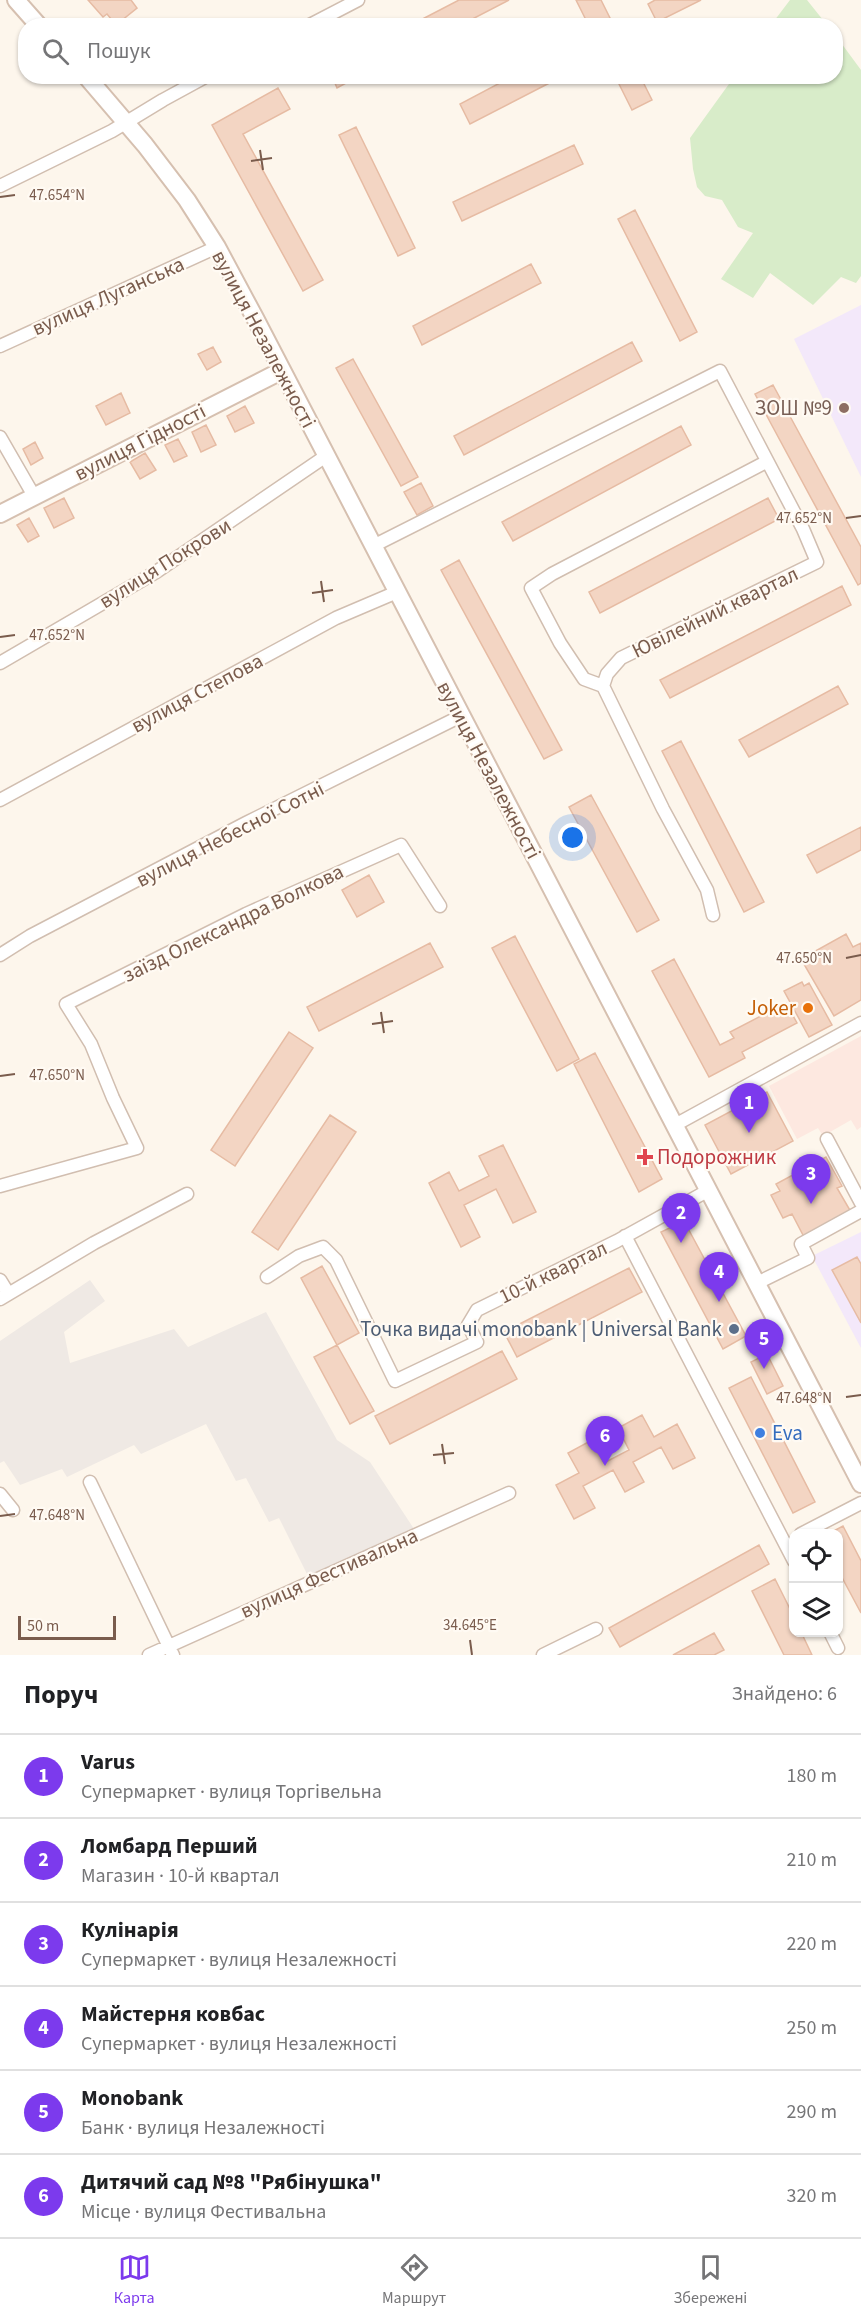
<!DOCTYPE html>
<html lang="uk">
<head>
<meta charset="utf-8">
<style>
	:root { --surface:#fff; --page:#f6f6f6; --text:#202124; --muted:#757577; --line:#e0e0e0; --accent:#7c3aed }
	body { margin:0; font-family:"Source Sans 3",sans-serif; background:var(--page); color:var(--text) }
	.controls { position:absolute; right:18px; bottom:18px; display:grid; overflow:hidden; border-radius:12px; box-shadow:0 2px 4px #0004 }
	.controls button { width:54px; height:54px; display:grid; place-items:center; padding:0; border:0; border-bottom:2px solid var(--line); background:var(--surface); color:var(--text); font:30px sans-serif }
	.scale { position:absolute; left:18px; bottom:15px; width:98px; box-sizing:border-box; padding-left:6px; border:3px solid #7a5c4d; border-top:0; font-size:16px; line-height:21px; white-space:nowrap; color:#7a5c4d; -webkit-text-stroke:4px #fffaf3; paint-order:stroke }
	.you { position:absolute; left:573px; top:838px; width:21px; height:21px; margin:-15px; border:4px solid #fff; border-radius:50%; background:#1a73e8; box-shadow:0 0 0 9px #1a73e833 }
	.badge { display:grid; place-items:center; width:39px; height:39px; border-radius:50%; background:var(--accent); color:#fff; font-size:20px; font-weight:700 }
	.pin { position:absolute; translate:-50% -50px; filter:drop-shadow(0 2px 3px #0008) }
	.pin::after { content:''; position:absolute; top:32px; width:21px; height:18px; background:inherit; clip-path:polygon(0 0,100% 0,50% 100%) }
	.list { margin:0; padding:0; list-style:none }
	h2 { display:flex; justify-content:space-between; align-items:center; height:78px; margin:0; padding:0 24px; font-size:26px }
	h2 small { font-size:20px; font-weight:400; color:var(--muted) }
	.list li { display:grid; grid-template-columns:39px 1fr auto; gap:18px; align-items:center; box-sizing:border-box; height:84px; padding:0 24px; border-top:2px solid var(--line) }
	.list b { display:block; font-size:22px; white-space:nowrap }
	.list p { margin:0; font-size:20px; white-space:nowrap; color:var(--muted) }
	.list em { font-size:20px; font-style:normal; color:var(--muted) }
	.icon { flex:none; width:33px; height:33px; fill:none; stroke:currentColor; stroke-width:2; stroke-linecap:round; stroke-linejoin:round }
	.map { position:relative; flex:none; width:861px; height:1655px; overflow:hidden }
	.search { position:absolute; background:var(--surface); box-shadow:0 2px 4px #0004; left:18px; right:18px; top:18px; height:66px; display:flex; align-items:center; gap:15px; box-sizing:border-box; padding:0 21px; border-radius:24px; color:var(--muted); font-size:22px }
	.sheet { height:582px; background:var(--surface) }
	nav { display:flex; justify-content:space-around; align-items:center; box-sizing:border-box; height:84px; border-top:2px solid var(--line); background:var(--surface); font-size:16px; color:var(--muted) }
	nav a { display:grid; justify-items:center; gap:3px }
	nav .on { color:var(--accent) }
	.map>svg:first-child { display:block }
	.commercial { fill:#fde8e0 }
	.industrial { fill:#efe9e4 }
	.education { fill:#f3e8fa }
	.green { fill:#d8ecc9 }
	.building { fill:#f3d5c3; stroke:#e6bba3; stroke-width:1.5 }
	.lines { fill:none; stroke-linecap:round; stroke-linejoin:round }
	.street-casing { stroke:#d1beb0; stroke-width:15 }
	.secondary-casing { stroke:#d6c0b0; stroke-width:20 }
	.street { stroke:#fff; stroke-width:12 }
	.secondary { stroke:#fff; stroke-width:16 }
	.ticks { fill:none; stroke:#7a5c4d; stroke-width:2 }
	.education-dot { fill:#8d6e63; stroke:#fffaf3; stroke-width:2 }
	.food-dot { fill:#e8710a; stroke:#fffaf3; stroke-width:2 }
	.health-dot { fill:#e0444e; stroke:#fffaf3; stroke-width:2 }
	.service-dot { fill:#5c6f8a; stroke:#fffaf3; stroke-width:2 }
	.shop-dot { fill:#3f7fe0; stroke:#fffaf3; stroke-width:2 }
	.labels { text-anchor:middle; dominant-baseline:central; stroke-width:4.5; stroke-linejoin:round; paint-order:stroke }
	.street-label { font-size:21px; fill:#7a5c4d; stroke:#fffaf3 }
	.education-label { font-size:21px; fill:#785e54; stroke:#fffaf3; text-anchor:end }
	.food-label { font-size:21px; fill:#c56008; stroke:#fffaf3; text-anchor:end }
	.health-label { font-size:21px; fill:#be3a42; stroke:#fffaf3; text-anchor:start }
	.service-label { font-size:21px; fill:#4e5e75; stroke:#fffaf3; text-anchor:end }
	.shop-label { font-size:21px; fill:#366cbe; stroke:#fffaf3; text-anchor:start }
	.ticks-label { font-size:15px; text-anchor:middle; fill:#7a5c4d; stroke:#fffaf3; stroke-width:4.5; stroke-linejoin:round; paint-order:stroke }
</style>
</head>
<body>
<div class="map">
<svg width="861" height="1655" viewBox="0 0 861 1655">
	<rect width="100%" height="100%" fill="#fdf6ec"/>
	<path class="commercial" d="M861,1036v91l-4,3 -6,-10 -28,16 -5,-8 -21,11 -28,-53z"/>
	<path class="industrial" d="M90,1280l15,21 -41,31 6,31 104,-34 14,18 78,-35 71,128 33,22 48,73 -105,51 -34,-68 -10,4 -23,-44 -10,3 -30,-57 -65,30 -7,-9 -67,32 -5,-8 -42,16 -16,-24 -4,2v-122z"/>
	<path class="education" d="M861,305v172l-67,-138z
		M861,1232v116l-49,-92z"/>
	<path class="green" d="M790,0h17l20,25h-56z
		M836,36l25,34v206l-5,7 -15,-6 -28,28 -43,-32 -17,25 -32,-19 32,-46 -15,-6 -16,-27 -17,-4 -8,-9 -4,-18 -3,-31 44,-61 102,-1z"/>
	<path class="building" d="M88,0h43l6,8 -21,17 -9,-11 -4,3z
		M459,0h50l-50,26h-50z
		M576,0h25l13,26h-25z
		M655,0h46l-44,22 -9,-18z
		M332,76h27l-22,12z
		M513,76h50l-93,48 -10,-20z
		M615,76h25l12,24 -20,10z
		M278,88l12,21 -47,25 80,146 -20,11 -91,-166z
		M356,127l59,121 -17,8 -59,-121z
		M574,145l9,19 -121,57 -9,-19z
		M635,210l62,122 -17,9 -62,-122z
		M531,264l10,19 -119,62 -9,-19z
		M632,342l10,19 -178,94 -10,-19z
		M213,347l8,15 -14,8 -9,-16z
		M353,359l65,118 -17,9 -65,-118z
		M773,385l88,162v36l-3,2 -103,-191z
		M121,393l9,20 -24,12 -10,-19z
		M245,406l9,17 -19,9 -8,-16z
		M206,425l10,20 -15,7 -9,-20z
		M681,426l10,19 -178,96 -11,-19z
		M178,439l9,17 -13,6 -9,-17z
		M35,442l8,16 -12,7 -8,-16z
		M145,453l11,17 -16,9 -10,-17z
		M421,483l12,23 -16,9 -13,-23z
		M64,498l10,20 -20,10 -10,-20z
		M768,498l11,21 -179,94 -11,-21z
		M29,518l10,18 -11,6 -11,-17z
		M459,560l103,190 -18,9 -103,-189z
		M842,586l9,19 -181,93 -10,-18z
		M838,686l10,18 -99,53 -10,-17z
		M681,741l83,161 -20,10 -82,-161z
		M591,795l68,125 -22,12 -68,-125z
		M861,827v23l-44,23 -10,-18z
		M369,875l15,27 -27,15 -15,-27z
		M846,934l7,13 8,-4v57l-27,16 -33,-57z
		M515,936l64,123 -22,12 -65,-123z
		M430,943l13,24 -124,64 -12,-24z
		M674,959l46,86 14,-7 -4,-6 56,-29 11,20 -55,29 3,6 -36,19 -57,-106z
		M802,982l2,4 5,-3 23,42 -23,12 -25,-46z
		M289,1032l24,16 -78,118 -24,-16z
		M595,1053l67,126 -23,13 -65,-128z
		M767,1092l26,49 -62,33 -26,-49z
		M330,1115l26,17 -78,118 -26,-18z
		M503,1145l33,67 -23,11 -17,-34 -32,16 16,32 -19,10 -32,-64 20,-11 10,19 30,-15 -10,-20z
		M826,1157l16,29 -5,2 14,24 -47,25 -12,-23 -9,4 -12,-23 9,-4 -4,-7z
		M684,1221l62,115 -23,13 -62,-117z
		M857,1257l4,7v59l-29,-53z
		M322,1266l37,67 -22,12 -36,-67z
		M629,1268l13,24 -125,65 -13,-25z
		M337,1345l37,66 -24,13 -36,-67z
		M502,1351l15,28 -127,65 -15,-28z
		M767,1354l16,32 -16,8 -16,-32z
		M751,1377l64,125 -22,11 -64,-125z
		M642,1415l12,22 23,-13 18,34 -22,11 -12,-22 -28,15 11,20 -19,10 -12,-22 -30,16 12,22 -21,11 -18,-34 23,-12 -11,-20 24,-13 12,23 25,-13 -11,-22z
		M843,1526l18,35v52l-23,-43v-36h-10z
		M759,1545l10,19 -149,83 -11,-19z
		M775,1579l19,38v15h10l-2,2 10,21h-28l-32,-64z
		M714,1633l10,17 -10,5h-41z"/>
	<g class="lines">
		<defs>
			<path id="street" d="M308,26l50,-26
				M0,186l112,-55 51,-31 44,-24
				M0,346l217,-99
				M0,437l34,59
				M373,546l347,-175 83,158 14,33 -196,96 -14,16 -4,12 60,123 44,81 6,25
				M0,663l156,-91 170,-116
				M603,686l-19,-7 -24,-36 -29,-55 21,-14 214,-112
				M0,800l336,-182 61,-26
				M0,955l30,-19 216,-113 215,-107
				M675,1125l186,-102
				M827,1139l34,64
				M0,1186l137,-38 -24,-50 -22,-54 -25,-40 180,-90 155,-69 39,61
				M625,1236l169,325
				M267,1277l32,-21 24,-9 13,13 59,121 82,-39 -9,-17 9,-15 140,-69 92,-51
				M0,1280l8,13
				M757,1283l51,-25 -7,-14 60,-33
				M0,1299l94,-56 93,-49
				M90,1482l83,173
				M0,1494l13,16
				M801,1534l60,-31
				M830,1632l8,16
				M149,1655l360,-162
				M543,1655l53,-26"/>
			<path id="secondary" d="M16,0l23,26
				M86,76l59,69 42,55 30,47 38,71 606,1166
				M0,514l281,-143"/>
		</defs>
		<use href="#street" class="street-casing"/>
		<use href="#secondary" class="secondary-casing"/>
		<use href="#street" class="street"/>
		<use href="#secondary" class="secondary"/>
	</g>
	<path class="ticks" d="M260,150l3,20M251,161l21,-3M0,197l15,-2M846,518l15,-2M321,581l3,21M312,593l21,-3M0,637l15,-2M846,958l15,-3M381,1012l3,21M372,1024l21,-3M0,1076l15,-2M846,1397l15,-2M442,1444l3,20M433,1455l21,-2M0,1516l15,-2M470,1640l2,15"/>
	<circle class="education-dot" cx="844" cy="408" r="6"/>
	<circle class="food-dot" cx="808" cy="1008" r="6"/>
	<path class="health-dot" d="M642 1148h6v6h6v6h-6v6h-6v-6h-6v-6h6z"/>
	<circle class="service-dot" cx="734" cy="1329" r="6"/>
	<circle class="shop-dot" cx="760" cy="1433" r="6"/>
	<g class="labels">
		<g class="street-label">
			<text transform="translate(108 296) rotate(-24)">вулиця Луганська</text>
			<text transform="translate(264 339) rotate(62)">вулиця Незалежності</text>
			<text transform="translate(140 442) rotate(-27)">вулиця Гідності</text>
			<text transform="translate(165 563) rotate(-32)">вулиця Покрови</text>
			<text transform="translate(715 612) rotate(-26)">Ювілейний квартал</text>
			<text transform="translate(197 693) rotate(-28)">вулиця Степова</text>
			<text transform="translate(489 770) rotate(62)">вулиця Незалежності</text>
			<text transform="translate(230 834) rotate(-27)">вулиця Небесної Сотні</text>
			<text transform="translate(233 923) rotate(-26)">заїзд Олександра Волкова</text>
			<text transform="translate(553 1272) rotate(-26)">10-й квартал</text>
			<text transform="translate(329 1573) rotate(-24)">вулиця Фестивальна</text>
		</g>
		<g class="education-label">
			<text x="832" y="408">ЗОШ №9</text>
		</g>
		<g class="food-label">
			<text x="796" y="1008">Joker</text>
		</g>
		<g class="health-label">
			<text x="657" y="1157">Подорожник</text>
		</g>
		<g class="service-label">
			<text x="722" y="1329">Точка видачі monobank | Universal Bank</text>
		</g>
		<g class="shop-label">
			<text x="772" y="1433">Eva</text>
		</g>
	</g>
	<g class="ticks-label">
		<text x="57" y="200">47.654°N</text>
		<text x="804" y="523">47.652°N</text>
		<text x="57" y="640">47.652°N</text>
		<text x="804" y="963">47.650°N</text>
		<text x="57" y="1080">47.650°N</text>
		<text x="804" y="1403">47.648°N</text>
		<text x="57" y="1520">47.648°N</text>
		<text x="470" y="1630">34.645°E</text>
	</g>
</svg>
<div class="controls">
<button><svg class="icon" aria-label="locate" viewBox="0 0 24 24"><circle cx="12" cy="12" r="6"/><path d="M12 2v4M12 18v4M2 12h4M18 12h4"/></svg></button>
<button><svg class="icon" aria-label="layers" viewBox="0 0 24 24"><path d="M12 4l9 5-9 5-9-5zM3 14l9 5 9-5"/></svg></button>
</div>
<div class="scale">50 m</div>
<div class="you"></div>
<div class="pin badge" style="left:749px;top:1133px">1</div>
<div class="pin badge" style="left:681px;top:1243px">2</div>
<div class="pin badge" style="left:811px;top:1204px">3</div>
<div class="pin badge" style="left:719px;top:1302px">4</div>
<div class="pin badge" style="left:764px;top:1369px">5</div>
<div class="pin badge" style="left:605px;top:1466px">6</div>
<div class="search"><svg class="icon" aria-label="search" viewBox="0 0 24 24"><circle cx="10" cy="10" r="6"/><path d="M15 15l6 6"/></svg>Пошук</div>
</div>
<section class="sheet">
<h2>Поруч<small>Знайдено: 6</small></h2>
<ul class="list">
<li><span class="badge">1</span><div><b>Varus</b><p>Супермаркет · вулиця Торгівельна</p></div><em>180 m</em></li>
<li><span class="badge">2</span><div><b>Ломбард Перший</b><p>Магазин · 10-й квартал</p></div><em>210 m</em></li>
<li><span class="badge">3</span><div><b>Кулінарія</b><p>Супермаркет · вулиця Незалежності</p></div><em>220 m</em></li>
<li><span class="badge">4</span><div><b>Майстерня ковбас</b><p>Супермаркет · вулиця Незалежності</p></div><em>250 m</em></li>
<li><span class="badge">5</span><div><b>Monobank</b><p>Банк · вулиця Незалежності</p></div><em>290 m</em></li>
<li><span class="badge">6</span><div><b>Дитячий сад №8 &quot;Рябінушка&quot;</b><p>Місце · вулиця Фестивальна</p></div><em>320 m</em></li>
</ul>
</section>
<nav>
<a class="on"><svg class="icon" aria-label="map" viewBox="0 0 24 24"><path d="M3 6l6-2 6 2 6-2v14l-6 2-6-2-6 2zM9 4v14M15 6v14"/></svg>Карта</a>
<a><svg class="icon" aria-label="directions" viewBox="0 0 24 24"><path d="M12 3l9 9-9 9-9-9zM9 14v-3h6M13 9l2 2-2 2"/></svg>Маршрут</a>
<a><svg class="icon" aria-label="saved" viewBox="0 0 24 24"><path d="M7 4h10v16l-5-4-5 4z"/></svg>Збережені</a>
</nav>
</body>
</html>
